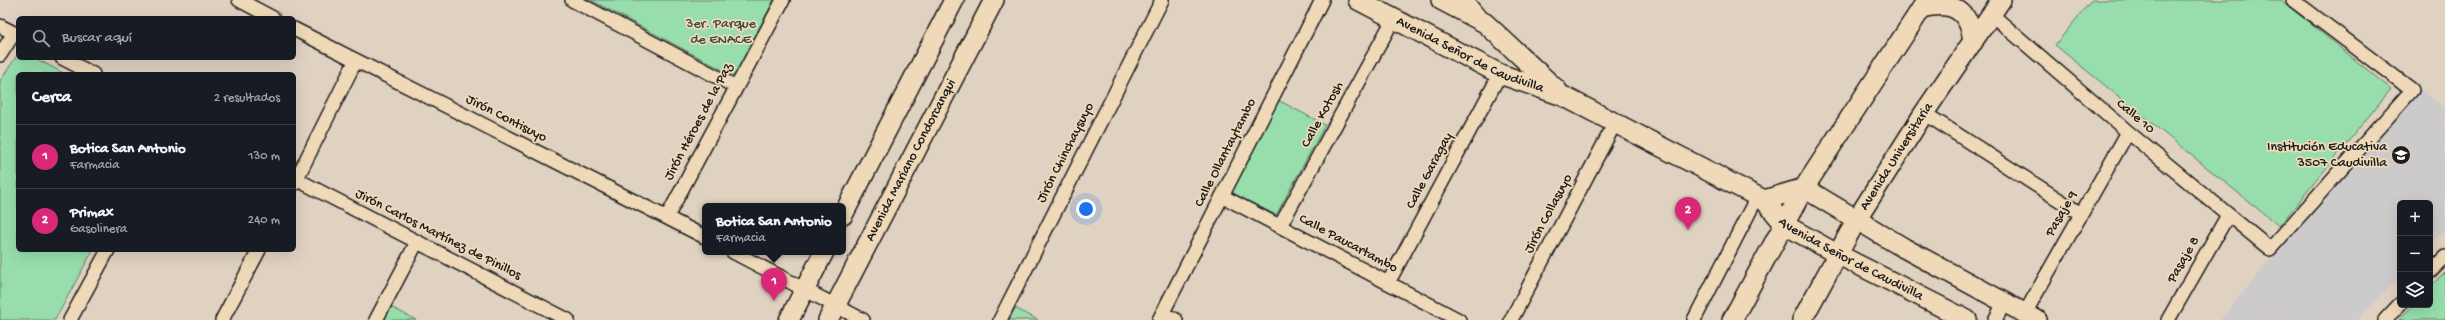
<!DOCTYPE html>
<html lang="es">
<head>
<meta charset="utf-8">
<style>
	:root { --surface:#171b24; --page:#242831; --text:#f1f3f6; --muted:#9ea1a6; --line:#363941; --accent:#db2777 }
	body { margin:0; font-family:"Gochi Hand",sans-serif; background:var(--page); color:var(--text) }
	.controls { position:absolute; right:12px; bottom:12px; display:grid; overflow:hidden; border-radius:6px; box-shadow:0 4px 16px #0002 }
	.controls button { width:36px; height:36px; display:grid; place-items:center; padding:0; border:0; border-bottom:1px solid var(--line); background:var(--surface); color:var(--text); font:20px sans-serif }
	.you { position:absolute; left:1086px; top:209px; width:14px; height:14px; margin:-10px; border:3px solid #fff; border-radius:50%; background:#1a73e8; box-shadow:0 0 0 6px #1a73e833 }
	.badge { display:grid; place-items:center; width:26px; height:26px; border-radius:50%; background:var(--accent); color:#fff; font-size:13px; font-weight:700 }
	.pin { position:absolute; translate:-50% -33px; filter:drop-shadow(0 1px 2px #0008) }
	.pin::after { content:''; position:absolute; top:21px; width:14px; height:12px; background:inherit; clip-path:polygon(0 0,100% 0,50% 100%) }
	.popup { position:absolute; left:702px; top:203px; width:144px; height:52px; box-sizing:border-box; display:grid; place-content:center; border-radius:6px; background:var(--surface); filter:drop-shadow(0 1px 3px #0005); font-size:13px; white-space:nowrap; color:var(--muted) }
	.popup b { font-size:15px; color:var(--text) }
	.popup::after { content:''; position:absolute; left:50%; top:100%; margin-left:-8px; border:8px solid transparent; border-top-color:var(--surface) }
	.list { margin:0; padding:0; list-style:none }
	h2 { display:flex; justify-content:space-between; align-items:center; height:52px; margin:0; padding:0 16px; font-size:17px }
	h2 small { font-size:13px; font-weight:400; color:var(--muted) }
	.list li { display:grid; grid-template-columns:26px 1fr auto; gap:12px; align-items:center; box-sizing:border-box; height:64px; padding:0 16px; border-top:1px solid var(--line) }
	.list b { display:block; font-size:15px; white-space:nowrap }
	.list p { margin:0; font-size:13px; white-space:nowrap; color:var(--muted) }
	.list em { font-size:13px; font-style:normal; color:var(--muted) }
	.icon { flex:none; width:22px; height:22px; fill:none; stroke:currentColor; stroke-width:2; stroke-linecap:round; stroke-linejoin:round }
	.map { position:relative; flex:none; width:2445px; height:320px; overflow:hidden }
	.search { position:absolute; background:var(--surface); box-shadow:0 4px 16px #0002; left:16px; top:16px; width:280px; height:44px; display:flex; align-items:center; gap:10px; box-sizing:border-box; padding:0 14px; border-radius:6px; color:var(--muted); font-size:15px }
	.panel { position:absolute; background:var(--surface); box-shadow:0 4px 16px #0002; left:16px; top:72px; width:280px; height:180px; border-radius:6px }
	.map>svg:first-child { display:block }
	.built { fill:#cdcacc }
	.green { fill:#97deac; stroke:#5a7d64 }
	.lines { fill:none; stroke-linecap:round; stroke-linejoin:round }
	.street-casing { stroke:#1c1c1c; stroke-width:16 }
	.secondary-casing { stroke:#1c1c1c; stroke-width:22 }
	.street { stroke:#efd9b8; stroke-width:13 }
	.secondary { stroke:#efd9b8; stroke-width:19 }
	.labels { text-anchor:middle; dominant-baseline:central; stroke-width:3.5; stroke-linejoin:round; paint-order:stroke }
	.park-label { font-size:14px; fill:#3b4c40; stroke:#efd9b8 }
	.street-label { font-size:14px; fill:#1c1c1c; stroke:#efd9b8 }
	.poi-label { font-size:14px; fill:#1c1c1c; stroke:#efd9b8; text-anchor:end }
</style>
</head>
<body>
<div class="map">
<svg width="2445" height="320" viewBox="0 0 2445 320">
	<rect width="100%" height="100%" fill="#e0d2c1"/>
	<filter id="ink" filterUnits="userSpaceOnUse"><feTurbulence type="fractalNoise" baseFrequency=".025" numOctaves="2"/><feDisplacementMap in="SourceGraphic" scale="8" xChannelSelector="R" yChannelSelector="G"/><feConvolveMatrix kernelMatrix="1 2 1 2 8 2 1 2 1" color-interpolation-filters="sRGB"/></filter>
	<g filter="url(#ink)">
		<path class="built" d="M2416,86l29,22v120l-15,16v-41h-30v72l-42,45h-138z"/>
		<path class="green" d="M591,0h183l-40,76z
			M2092,0h189l110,89 -112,137 -224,-181z
			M18,54v4h17l30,16h-47v176h75l-38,70h-55v-239z
			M1278,100l47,25 -49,90 -47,-24z
			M2445,272v48h-46l14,-15h17v-18z
			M391,307l25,13h-32z
			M1015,308l23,12h-29z"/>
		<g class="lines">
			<defs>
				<path id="street" d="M239,0l34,18
					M572,0l164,87
					M1466,0l14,17
					M1991,14l137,118 142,117 142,-159 -119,-90
					M0,26l18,9
					M294,29l411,208
					M0,55l14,-22
					M62,58l31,16
					M1924,113l157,101
					M294,178l274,142
					M294,184l61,-122
					M1222,196l237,124
					M667,217l116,-217
					M1280,226l114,-208
					M733,252l130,68
					M2430,272l15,-15
					M1388,283l112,-209
					M1163,313l13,7
					M2025,313l103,-181
					M70,320l38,-70
					M222,320l37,-70
					M376,320l41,-78
					M1000,320l162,-320
					M1159,320l163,-320
					M1511,320l104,-197
					M1694,320l63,-123
					M1995,320l10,-18
					M2168,320l60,-105
					M2385,320l15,-16"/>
				<g id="secondary">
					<path id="s1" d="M1358,0l142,74 63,22 201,104 21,25 54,30 128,65"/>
					<path d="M1441,0l44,23 72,67"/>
					<path d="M1922,8c31,-8 48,3 51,34"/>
					<path d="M1764,200l40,-12 100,60 133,72"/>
					<path d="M843,215l111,-215"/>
					<path d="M789,320l35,-68"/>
					<path id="s2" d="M828,320l166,-320"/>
					<path d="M1732,320l72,-132 123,-188"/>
					<path id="s3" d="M1802,320l55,-101 67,-106 77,-113"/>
				</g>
			</defs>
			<use href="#street" class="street-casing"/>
			<use href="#secondary" class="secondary-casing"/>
			<use href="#street" class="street"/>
			<use href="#secondary" class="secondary"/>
		</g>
	</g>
	<defs>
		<symbol id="school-disc" viewBox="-11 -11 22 22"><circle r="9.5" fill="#1c1c1c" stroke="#efd9b8"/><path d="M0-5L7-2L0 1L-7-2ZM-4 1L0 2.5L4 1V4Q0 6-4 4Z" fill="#fff"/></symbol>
	</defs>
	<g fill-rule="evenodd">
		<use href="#school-disc" x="2390" y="144" width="22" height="22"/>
	</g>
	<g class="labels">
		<g class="park-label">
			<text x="721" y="24">3er. Parque<tspan x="721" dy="16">de ENACE</tspan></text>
		</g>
		<g class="street-label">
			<text stroke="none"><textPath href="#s1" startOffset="125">Avenida Señor de Caudivilla</textPath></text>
			<text transform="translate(1323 115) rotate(-61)">Calle Kotosh</text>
			<text transform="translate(2135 117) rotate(40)">Calle 10</text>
			<text transform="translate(506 119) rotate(27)">Jirón Contisuyo</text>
			<text transform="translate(699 122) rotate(-62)">Jirón Héroes de la Paz</text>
			<text transform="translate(1066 153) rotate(-63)">Jirón Chinchaysuyo</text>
			<text transform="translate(1226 153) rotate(-63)">Calle Ollantaytambo</text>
			<text stroke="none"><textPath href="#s3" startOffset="189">Avenida Universitaria</textPath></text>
			<text stroke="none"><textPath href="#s2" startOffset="180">Avenida Mariano Condorcanqui</textPath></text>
			<text transform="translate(1430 171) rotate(-62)">Calle Garagay</text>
			<text transform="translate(1549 214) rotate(-62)">Jirón Collasuyo</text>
			<text transform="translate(2062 214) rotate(-60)">Pasaje 9</text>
			<text transform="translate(438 235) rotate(27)">Jirón Carlos Martínez de Pinillos</text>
			<text transform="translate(1348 244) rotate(28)">Calle Paucartambo</text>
			<text stroke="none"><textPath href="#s1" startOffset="560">Avenida Señor de Caudivilla</textPath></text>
			<text transform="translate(2184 260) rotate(-60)">Pasaje 8</text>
		</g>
		<g class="poi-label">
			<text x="2387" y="147">Institución Educativa<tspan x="2387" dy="16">3507 Caudivilla</tspan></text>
		</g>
	</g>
</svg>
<div class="controls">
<button>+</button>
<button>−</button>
<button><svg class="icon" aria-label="layers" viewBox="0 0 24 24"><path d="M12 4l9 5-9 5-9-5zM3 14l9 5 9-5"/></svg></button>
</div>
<div class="you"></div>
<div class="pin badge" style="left:774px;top:301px">1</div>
<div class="popup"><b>Botica San Antonio</b>Farmacia</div>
<div class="pin badge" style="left:1688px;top:230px">2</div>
<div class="search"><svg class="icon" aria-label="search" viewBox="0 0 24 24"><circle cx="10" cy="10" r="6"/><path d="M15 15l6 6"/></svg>Buscar aquí</div>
<section class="panel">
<h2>Cerca<small>2 resultados</small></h2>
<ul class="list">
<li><span class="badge">1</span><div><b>Botica San Antonio</b><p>Farmacia</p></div><em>130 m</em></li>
<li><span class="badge">2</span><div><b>Primax</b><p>Gasolinera</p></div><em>240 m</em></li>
</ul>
</section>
</div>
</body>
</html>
